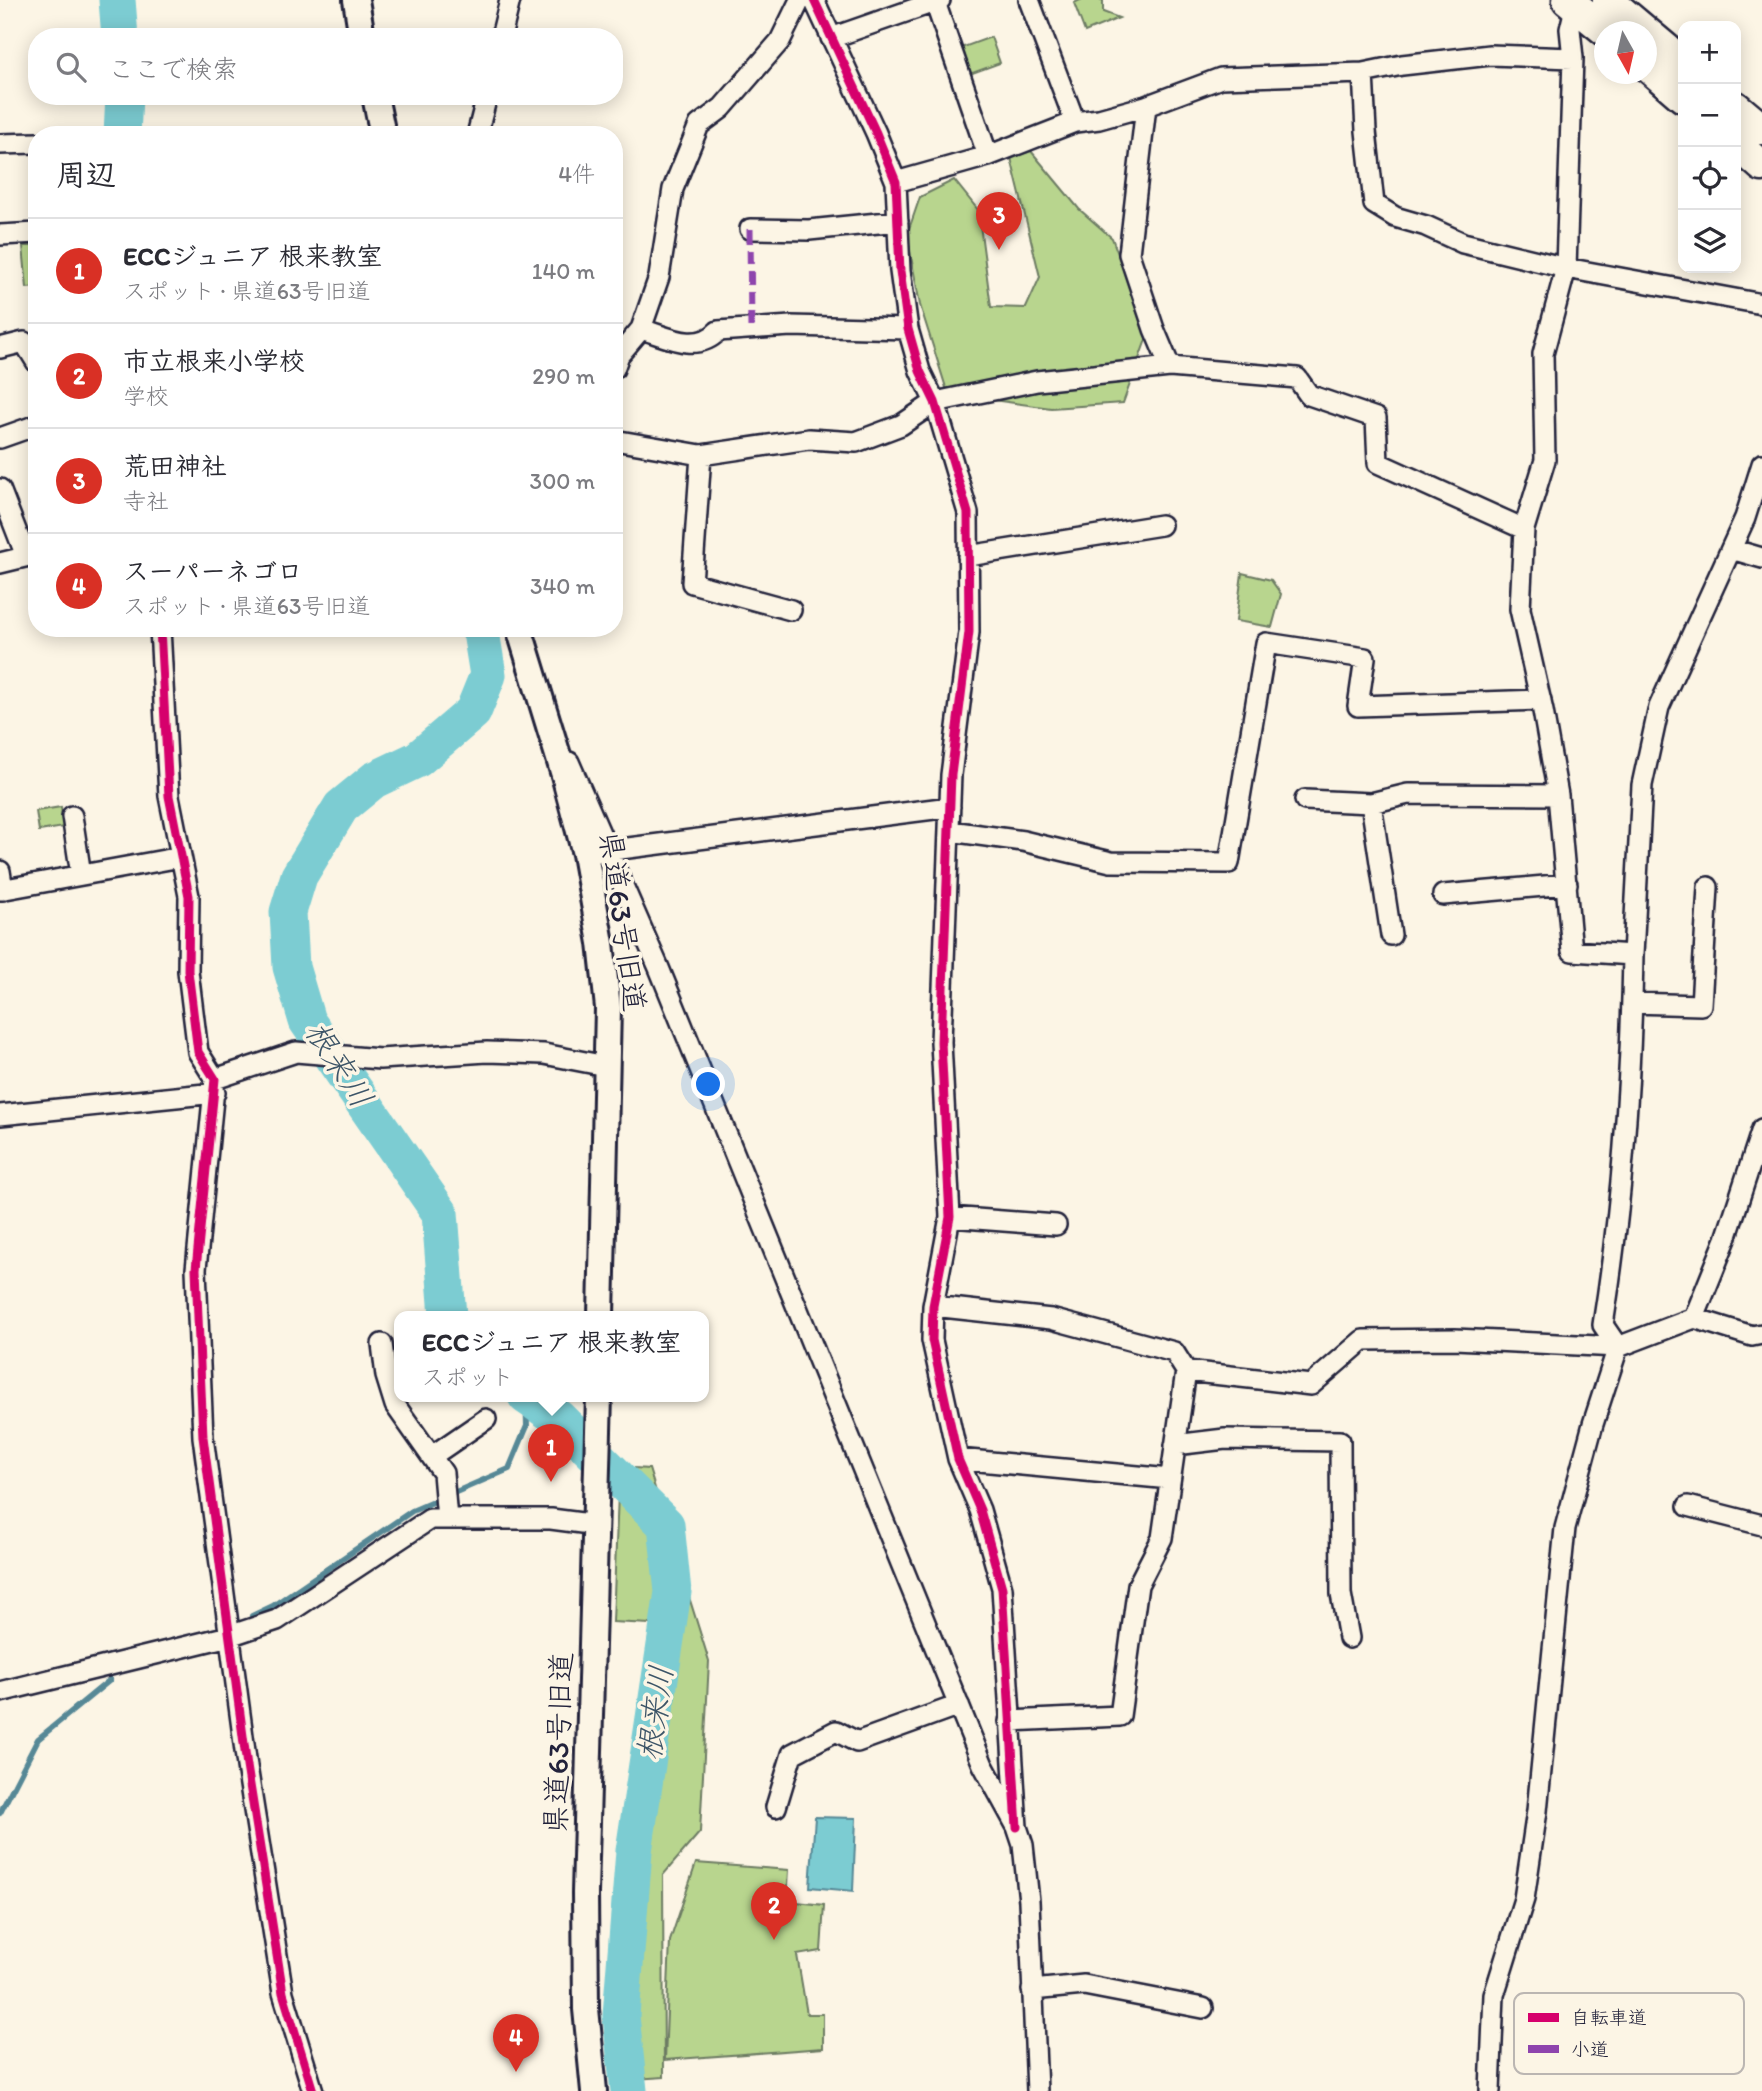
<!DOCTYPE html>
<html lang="ja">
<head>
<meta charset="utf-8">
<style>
	:root { --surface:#fff; --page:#f2f2f3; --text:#2b2b33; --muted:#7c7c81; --line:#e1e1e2; --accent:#d93025 }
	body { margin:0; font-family:Itim,"Klee One",sans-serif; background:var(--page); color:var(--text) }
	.controls { position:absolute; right:21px; top:21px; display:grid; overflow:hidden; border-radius:14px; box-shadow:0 4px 18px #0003 }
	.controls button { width:63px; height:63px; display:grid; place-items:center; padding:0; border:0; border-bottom:2px solid var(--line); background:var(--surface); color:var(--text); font:35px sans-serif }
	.compass { position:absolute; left:1594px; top:21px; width:63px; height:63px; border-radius:50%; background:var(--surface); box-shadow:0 4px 18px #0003; rotate:172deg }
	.you { position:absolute; left:709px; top:1085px; width:24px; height:24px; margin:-18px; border:5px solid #fff; border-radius:50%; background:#1a73e8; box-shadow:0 0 0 10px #1a73e833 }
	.badge { display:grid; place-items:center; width:46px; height:46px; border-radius:50%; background:var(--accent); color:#fff; font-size:23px; font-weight:700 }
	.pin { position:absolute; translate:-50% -58px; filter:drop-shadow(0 2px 4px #0008) }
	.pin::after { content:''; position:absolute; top:37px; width:24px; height:21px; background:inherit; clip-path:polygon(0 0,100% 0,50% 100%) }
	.popup { position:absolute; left:394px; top:1311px; width:315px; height:91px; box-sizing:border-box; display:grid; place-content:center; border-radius:14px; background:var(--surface); filter:drop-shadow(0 2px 5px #0005); font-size:23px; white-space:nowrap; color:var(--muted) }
	.popup b { font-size:26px; color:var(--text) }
	.popup::after { content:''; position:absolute; left:50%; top:100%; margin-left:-14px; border:14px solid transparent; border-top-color:var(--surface) }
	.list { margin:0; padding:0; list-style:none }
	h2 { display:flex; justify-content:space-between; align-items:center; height:91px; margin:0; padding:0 28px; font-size:30px }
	h2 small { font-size:23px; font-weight:400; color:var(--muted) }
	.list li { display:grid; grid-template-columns:46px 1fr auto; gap:21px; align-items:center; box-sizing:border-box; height:105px; padding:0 28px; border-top:2px solid var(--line) }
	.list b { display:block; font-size:26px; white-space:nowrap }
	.list p { margin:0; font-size:23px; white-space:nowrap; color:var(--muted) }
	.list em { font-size:23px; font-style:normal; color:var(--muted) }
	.icon { flex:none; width:38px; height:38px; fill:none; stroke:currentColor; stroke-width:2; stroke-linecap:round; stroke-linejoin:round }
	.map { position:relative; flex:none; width:1762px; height:2091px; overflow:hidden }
	.search { position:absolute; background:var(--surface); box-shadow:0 4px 18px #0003; left:28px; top:28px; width:595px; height:77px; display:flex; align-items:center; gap:18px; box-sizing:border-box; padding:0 24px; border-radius:28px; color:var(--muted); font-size:26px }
	.panel { position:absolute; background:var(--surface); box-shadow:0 4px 18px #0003; left:28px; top:126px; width:595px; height:511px; border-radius:28px }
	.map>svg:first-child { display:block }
	.green { fill:#b8d58e; stroke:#6d7c64; stroke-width:2 }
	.water { fill:#7bccd2; stroke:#578896; stroke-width:2 }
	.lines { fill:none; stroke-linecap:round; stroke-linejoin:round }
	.stream { stroke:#578896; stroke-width:6 }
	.river { stroke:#7bccd2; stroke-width:37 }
	.minor-casing { stroke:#22223b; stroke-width:24 }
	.tertiary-casing { stroke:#22223b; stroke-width:30 }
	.primary-casing { stroke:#22223b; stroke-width:35 }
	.minor { stroke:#fcf5e5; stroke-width:19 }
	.tertiary { stroke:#fcf5e5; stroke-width:24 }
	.primary { stroke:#fcf5e5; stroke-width:30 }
	.quiet { stroke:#8e44ad; stroke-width:7; stroke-dasharray:14 7; stroke-linecap:butt }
	.cycleway-casing { stroke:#fcf5e5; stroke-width:13 }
	.cycleway { stroke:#d6006c; stroke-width:9 }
	.labels { text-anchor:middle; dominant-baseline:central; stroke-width:7; stroke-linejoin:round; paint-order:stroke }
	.street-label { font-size:30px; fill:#22223b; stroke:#fcf5e5 }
	.water-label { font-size:32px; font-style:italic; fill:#3d5568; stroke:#fcf5e5 }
	.key { fill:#fcf5e5; stroke:#bbb6b2; stroke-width:2 }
	.key-label { font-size:19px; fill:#22223b }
</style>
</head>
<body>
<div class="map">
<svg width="1762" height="2091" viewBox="0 0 1762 2091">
	<rect width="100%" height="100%" fill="#fcf5e5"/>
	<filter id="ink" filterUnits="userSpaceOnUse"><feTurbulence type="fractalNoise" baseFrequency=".0143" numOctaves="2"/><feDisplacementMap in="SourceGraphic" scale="14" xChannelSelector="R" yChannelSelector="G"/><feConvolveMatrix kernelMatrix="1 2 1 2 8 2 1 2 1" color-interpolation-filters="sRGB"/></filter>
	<g filter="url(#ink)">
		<path class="green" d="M1080,0h23v12l16,6 -34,14 -11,-29z
			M991,37l9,26 -33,12 -9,-26z
			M1031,151l48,58 33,29 36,96 -25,69 -72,5 -103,-14 -28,-89 -13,-70 13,-38 34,-17 24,30 13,97 35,1 14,-31 -29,-119z
			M23,246h10l4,3v38l-10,1z
			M1242,573l29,7 10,14 -9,33 -36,-6z
			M61,807l3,20 -25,4 -3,-20z
			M619,1467l30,2 60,192 -9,171 -37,43 1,202 -29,2 -7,-79 18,-157 23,-119 8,-69 -27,-31 -37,-2z
			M696,1863l93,7 -2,31 37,4 -3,46 -24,4 10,59h16v34l-158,12 5,-119z"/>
		<path class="water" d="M815,1817l41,1 -3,73 -43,-4z"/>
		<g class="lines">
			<path class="stream" d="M252,1616l21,-10 139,-95 97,-42 18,-43 -1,-30
				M0,1813l38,-74 72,-59"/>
			<path class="river" d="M117,0l3,37
				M122,135l2,-39
				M448,1316l-8,-103 -133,-192 -16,-54 -3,-55 11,-36 42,-69 33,-27 44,-21 55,-47 15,-37 -7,-43 -3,-4
				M526,1396l32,22 108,107 7,67 -39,259 -13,165 8,75"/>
			<defs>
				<path id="minor" d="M814,0l62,133 20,49 4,89 8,58 12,42 15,31 33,111 1,119 -18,143 -10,267 9,175 -17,89 -1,34 26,119 22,51 22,78 15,239
					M1029,0l46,122
					M1577,0l-7,29 3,29 -7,210 -23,86 2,106 -21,69 -4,80 23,102 15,84 14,156 61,4c-2,121 -11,250 -30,370l15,22
					M935,2l53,154
					M501,37l9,-37
					M831,38l109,-38
					M1363,73l3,58 8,73 21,13 31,9 37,17 103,25 196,36
					M1146,106l-17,148 25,75 16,38
					M477,135l10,-39
					M0,144l37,-1
					M896,182l92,-26 87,-34 24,-3 47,-13 75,-28 142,-5 39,-8 88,-10 83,3
					M750,229l59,1 89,-9
					M0,235l37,-2
					M641,329c25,7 56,25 77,2l73,-5 117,3
					M0,348l24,-6 13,21
					M614,369l5,-14 22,-26 18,-52 14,-88 26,-64 23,-17 58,-67 20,-41
					M0,438l37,-13
					M614,440l87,15 108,-16 47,3 45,-17 34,-23 102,-21 133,-14 127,11 12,17 67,23 2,45 146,66
					M701,455l-9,128 99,27
					M0,489l26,67
					M1731,549l31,9
					M968,556l193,-31
					M0,563l37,-9
					M160,628l9,168 20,100 -1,75 10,81 17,27 -19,190 7,168 44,329 36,227 30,98
					M569,762l90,206 324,797 34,62 6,18 6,56 8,190
					M1305,800l66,3 37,-9 150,1
					M1371,803l20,132
					M72,816l9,59
					M950,831l73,10 88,21 118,1 37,-220 99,15 -7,48 183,-6
					M597,852l353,-45
					M0,871l3,19
					M0,890l181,-33
					M1443,895l124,-11
					M1633,955l9,-170 17,-78 86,-189 17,-54
					M1632,1003l69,2 7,-118
					M215,1079l81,-27 84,7 107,-7 57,2 62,12
					M0,1115l215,-22
					M950,1217l106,8
					M933,1306l118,13 123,33 12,19
					M1694,1318l32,-79 36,-110
					M382,1344l4,32 9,29 48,68 4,46
					M1175,1445l50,-6 115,2 1,153 8,44
					M432,1456l54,-37
					M958,1459l212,20
					M1688,1506l74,19
					M0,1692l229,-56 48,-16 153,-101h121l46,6
					M1009,1721l111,-5 18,-131 24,-47 24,-167 125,14 52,-45 92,-1 163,8 76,-29 58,18 10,-2
					M776,1807l16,-53 44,-23 21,11 102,-37
					M1032,1990l52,-5 119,23
					M1490,2091l4,-96 30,-96 13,-88 28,-283 28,-104 25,-77"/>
				<path id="tertiary" d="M356,0l6,37
					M375,96l8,39
					M519,628l45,147 21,79 16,89 7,65 -7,308
					M594,2091l-8,-82 -1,-116 14,-497"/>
				<path id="primary" d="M1568,0l39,32
					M1608,0l38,32
					M1646,32l37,31
					M1646,65l37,32
					M1736,107l26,22
					M1736,143l26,23"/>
			</defs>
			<use href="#minor" class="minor-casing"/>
			<use href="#tertiary" class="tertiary-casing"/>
			<use href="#primary" class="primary-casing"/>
			<use href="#minor" class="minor"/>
			<use href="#tertiary" class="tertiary"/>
			<use href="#primary" class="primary"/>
			<path class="quiet" d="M750,229l1,100"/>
			<defs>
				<path id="cycleway" d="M814,0l62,133 20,49 4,89 8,58 12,42 15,31 33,111 1,119 -18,143 -10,267 9,175 -17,89 -1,34 26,119 22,51 22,78 15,239
					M160,628l9,168 20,100 -1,75 10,81 17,27 -19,190 7,168 44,329 36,227 30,98"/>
			</defs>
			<use href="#cycleway" class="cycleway-casing"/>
			<use href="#cycleway" class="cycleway"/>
		</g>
	</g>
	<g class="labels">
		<g class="street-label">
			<text transform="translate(623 921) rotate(82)">県道63号旧道</text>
			<text transform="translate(558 1743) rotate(-88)">県道63号旧道</text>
		</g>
		<g class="water-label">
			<text transform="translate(339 1064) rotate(57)">根来川</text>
			<text transform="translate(655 1713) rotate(-82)">根来川</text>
		</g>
	</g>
	<rect x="1514" y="1993" width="230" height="81" rx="10" class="key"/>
	<rect x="1528" y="2013" width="31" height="9" fill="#d6006c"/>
	<rect x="1528" y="2045" width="31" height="8" fill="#8e44ad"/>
	<g class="key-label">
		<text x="1571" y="2024">自転車道</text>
		<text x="1571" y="2056">小道</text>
	</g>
</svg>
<div class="controls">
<button>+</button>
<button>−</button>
<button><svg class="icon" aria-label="locate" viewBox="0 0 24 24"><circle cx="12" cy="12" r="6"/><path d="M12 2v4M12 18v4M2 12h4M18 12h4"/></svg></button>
<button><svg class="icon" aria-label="layers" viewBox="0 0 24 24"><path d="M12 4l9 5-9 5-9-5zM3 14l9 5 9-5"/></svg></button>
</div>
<svg class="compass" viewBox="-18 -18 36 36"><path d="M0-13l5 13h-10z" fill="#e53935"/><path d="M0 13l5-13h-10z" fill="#7c7c81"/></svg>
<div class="you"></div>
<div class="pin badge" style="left:551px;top:1482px">1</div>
<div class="popup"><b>ECCジュニア 根来教室</b>スポット</div>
<div class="pin badge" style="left:774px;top:1940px">2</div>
<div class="pin badge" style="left:999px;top:250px">3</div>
<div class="pin badge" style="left:516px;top:2072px">4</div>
<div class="search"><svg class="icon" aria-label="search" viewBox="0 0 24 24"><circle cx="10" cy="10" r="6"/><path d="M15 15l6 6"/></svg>ここで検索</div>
<section class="panel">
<h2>周辺<small>4件</small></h2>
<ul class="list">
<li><span class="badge">1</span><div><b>ECCジュニア 根来教室</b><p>スポット · 県道63号旧道</p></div><em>140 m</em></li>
<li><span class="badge">2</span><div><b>市立根来小学校</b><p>学校</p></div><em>290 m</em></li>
<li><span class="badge">3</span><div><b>荒田神社</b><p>寺社</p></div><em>300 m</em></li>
<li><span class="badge">4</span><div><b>スーパーネゴロ</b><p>スポット · 県道63号旧道</p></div><em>340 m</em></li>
</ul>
</section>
</div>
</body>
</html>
